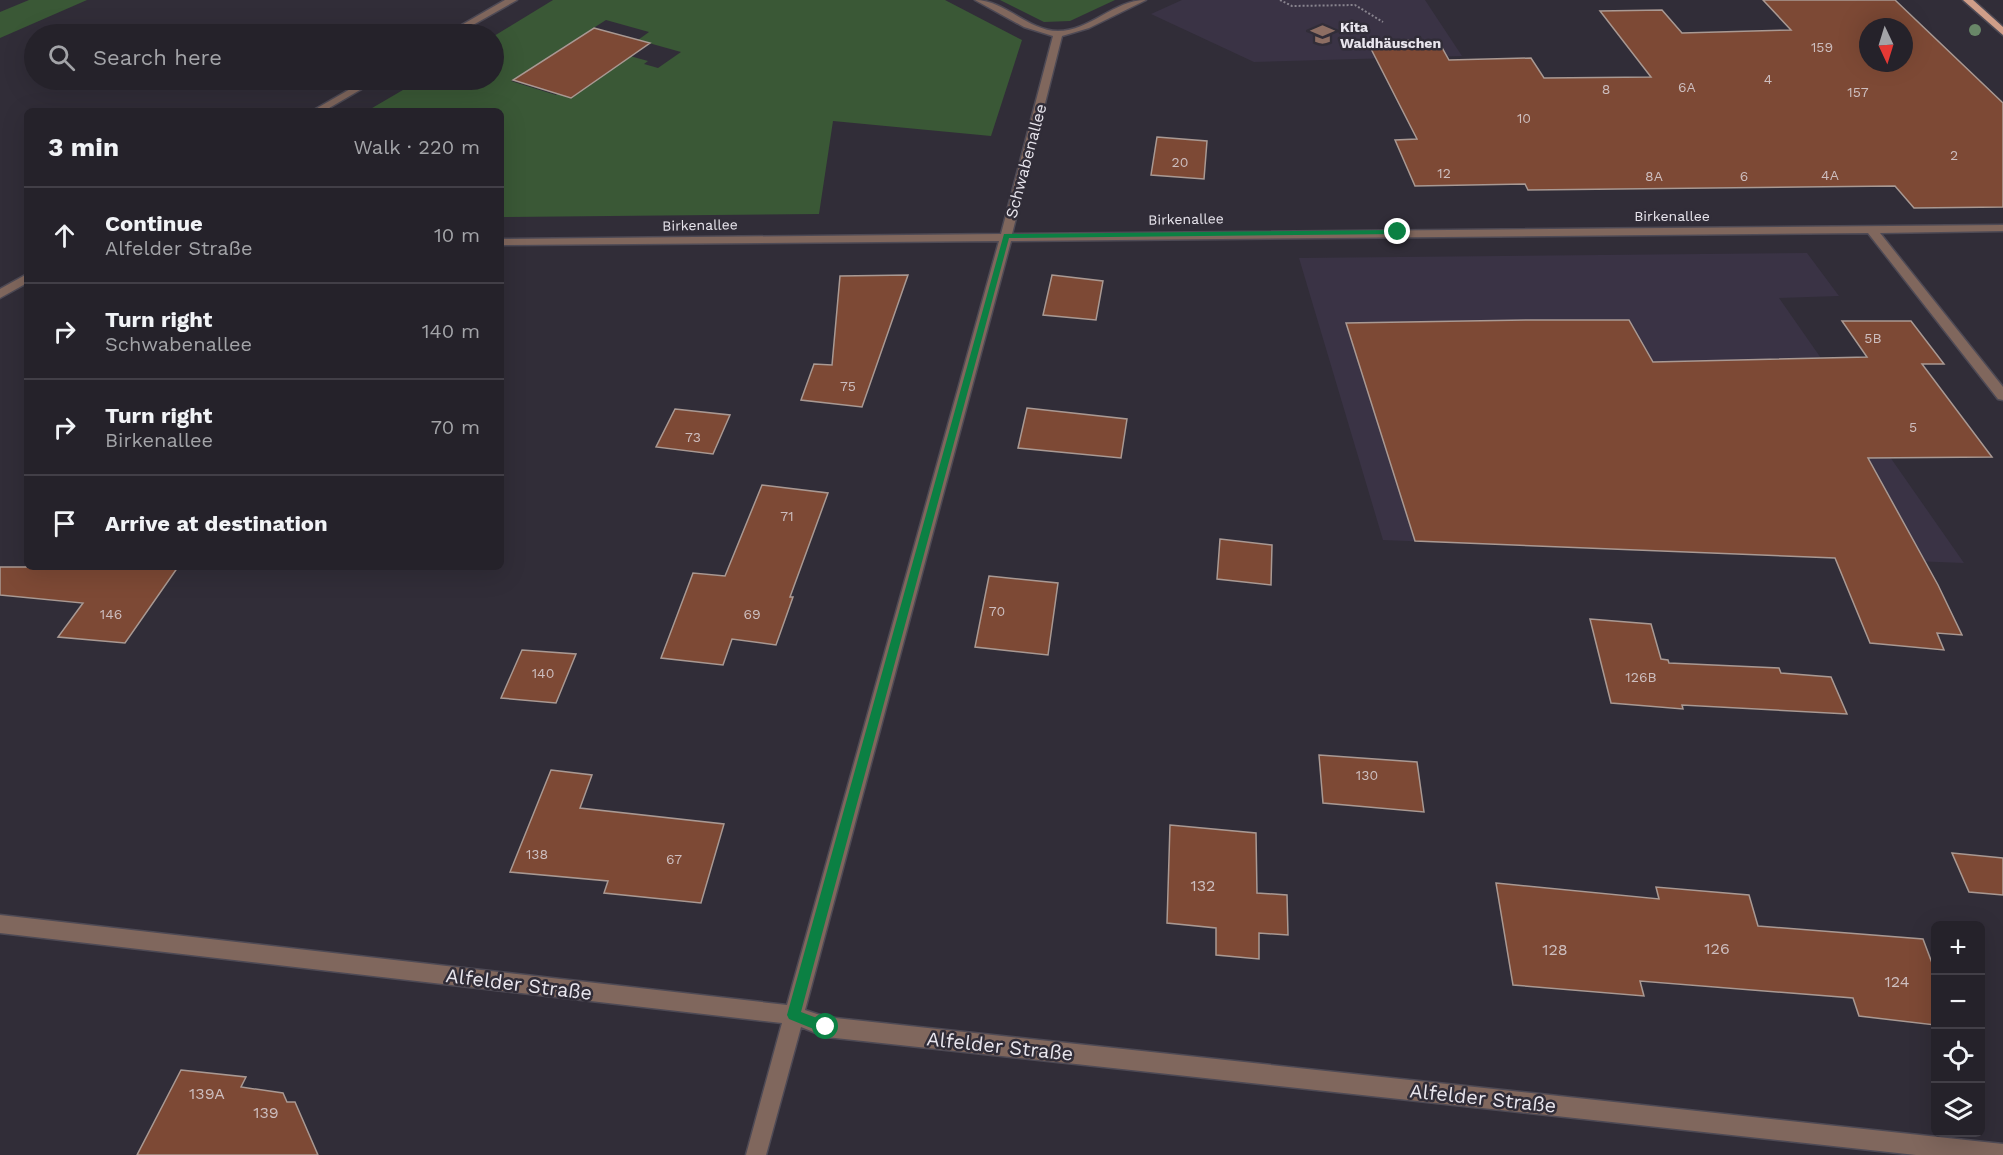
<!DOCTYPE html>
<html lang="en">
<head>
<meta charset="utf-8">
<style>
	:root { --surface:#25222a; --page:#2d2a32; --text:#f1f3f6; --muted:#a3a4a8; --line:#423f47 }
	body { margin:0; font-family:"Work Sans",sans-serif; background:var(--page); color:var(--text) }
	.controls { position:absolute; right:18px; bottom:18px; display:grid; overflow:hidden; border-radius:9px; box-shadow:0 6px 24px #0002 }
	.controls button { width:54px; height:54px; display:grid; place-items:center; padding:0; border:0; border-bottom:2px solid var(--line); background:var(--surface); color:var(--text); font:30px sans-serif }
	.compass { position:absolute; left:1859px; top:18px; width:54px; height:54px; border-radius:50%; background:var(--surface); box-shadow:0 6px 24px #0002; rotate:176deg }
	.stop { position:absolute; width:18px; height:18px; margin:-14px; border:4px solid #0b8043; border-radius:50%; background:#fff }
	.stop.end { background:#0b8043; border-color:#fff; box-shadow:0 2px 6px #0008 }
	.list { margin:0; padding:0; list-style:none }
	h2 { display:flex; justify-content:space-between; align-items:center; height:78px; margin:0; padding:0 24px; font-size:26px }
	h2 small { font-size:20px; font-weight:400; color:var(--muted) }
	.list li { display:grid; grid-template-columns:39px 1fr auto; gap:18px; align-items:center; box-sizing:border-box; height:96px; padding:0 24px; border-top:2px solid var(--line) }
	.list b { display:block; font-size:22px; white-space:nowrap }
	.list p { margin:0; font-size:20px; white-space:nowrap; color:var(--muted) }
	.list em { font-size:20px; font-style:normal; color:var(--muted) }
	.icon { flex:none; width:33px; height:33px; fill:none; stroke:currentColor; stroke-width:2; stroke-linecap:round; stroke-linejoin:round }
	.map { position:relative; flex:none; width:2003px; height:1155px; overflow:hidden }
	.search { position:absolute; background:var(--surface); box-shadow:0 6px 24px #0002; left:24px; top:24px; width:480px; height:66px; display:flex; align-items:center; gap:15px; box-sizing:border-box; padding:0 21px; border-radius:33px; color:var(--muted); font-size:22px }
	.panel { position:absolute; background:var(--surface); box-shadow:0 6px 24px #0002; left:24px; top:108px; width:480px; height:462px; border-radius:9px }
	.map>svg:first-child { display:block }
	.built { fill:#3a3345 }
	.green { fill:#3a5836; fill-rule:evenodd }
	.building { fill:#7d4935; stroke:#a99993; stroke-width:1.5; fill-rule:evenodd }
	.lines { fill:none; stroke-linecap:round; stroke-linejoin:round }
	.minor-casing { stroke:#4e4a55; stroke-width:3 }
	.major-casing { stroke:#4e4a55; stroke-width:3 }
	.path { stroke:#88848e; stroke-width:2; stroke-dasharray:2 2; stroke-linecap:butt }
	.minor { fill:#80675d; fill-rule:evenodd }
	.major { fill:#d09e89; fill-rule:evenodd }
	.tree { fill:#698768 }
	.route { fill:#0b8043 }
	.labels { text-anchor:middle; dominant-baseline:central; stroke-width:5; stroke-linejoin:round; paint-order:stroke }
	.far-poi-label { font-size:14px; font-weight:bold; fill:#e8e5ed; stroke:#312d38; text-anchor:start }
	.number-label { font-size:14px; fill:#cdbebf }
	.far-street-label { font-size:14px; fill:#e8e5ed; stroke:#312d38 }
	.street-label { font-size:16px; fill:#e8e5ed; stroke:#312d38 }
	.near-number-label { font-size:16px; fill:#cdbebf }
	.near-street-label { font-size:20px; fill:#e8e5ed; stroke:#312d38 }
</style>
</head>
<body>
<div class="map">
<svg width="2003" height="1155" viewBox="0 0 2003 1155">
	<rect width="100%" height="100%" fill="#312d38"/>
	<path class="built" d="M1182,0h243l37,56 -208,6 -103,-48z
		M1807,253l32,43 -60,2 185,265 -581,-23 -84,-282z"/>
	<path class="green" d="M29,0h58l-87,38v-26z
		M553,0h392l77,40 -31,96 -158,-15 -14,93 -318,3v-106h-134l53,-31h74v-44zM606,20l43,12 -11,8 43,12 -23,16 -14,-4 4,-3 -29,-8 -63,42 -45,-14 27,-17 6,1 7,-10z
		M1000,0h115l-45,21 -26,1z"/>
	<path class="building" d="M1763,0h132l108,103v104l-89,1 -19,-22 -367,4 -3,-6 -110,2 -20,-46 22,-1 -50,-98 54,-1 3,4h16l9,16 82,-2 13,20 107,-1 -51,-66 62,-1 20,23 109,-3zM1868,27h36v36h-36z
		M594,28l56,15 -79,55 -58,-18z
		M1157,137l50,4 -3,38 -53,-4z
		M908,275l-46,132 -61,-7 13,-36 18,1 8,-89z
		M1052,275l51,6 -7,39 -53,-5z
		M1528,320h101l24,42 214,-5 -25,-36h69l33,43h-22l70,93 -124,1 70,127 24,50 -25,-2 7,17 -74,-7 -35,-85 -420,-17 -69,-218z
		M1027,408l100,11 -6,39 -103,-10z
		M675,409l55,6 -17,39 -57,-7z
		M762,485l66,8 -38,104h3l-17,48 -44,-6 -9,26 -62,-7 32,-85 32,3z
		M1220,539l52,6 -1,40 -54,-6z
		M0,567h178l-53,76 -67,-6 25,-34 -83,-8z
		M989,576l69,7 -10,72 -73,-8z
		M1590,619l61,5 10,35 7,1 1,3 110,5 2,5 50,4 16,37 -165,-9 1,4 -72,-6z
		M522,650l54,4 -20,49 -55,-5z
		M1319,755l98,7 7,50 -101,-9z
		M551,770l41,5 -12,33 144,16 -23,79 -97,-10 4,-12 -98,-9z
		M1170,825l86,8 1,60 30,2 1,40 -29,-2v26l-43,-4v-27l-49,-5z
		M1952,853l51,5v37l-34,-3z
		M1496,883l163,16 -3,-12 93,8 9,31 165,13 12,32v54l-76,-9 -6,-18 -213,-17 4,15 -131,-11z
		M181,1070l65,7 -5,10 42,6 4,9h8l23,53h-181z"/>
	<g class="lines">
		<defs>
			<path id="minor" d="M505,0h12l-60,34h-11z
				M975,0c30,0 53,31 83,31 32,0 56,-31 88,-31l-57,28 -27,8 -50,198 991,-9v6l-123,2 123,154v13l-5,-1 -130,-166 -857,8 -206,769 21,7 1177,127v11h-87l-1090,-118 -25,-10 -35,128h-20l36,-132 -782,-90v-18l787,90 212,-764 -498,4v-6l500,-5 52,-198 -29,-9z
				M366,80h11l-53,31h-12z
				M27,274v9l-27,15v-9z"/>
			<path id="major" d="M1963,0h10l30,27v8z"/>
		</defs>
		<use href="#minor" class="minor-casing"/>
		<use href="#major" class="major-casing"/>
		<path class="path" d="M1280,0l12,6 63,-1 28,17"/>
		<use href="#minor" class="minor"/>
		<use href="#major" class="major"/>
	</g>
	<circle class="tree" cx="1975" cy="30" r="6"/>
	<path class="route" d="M1398,230l3,4 -392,4 -208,774 29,11 2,4 -2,5 -4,2 -37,-15 -2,-4 217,-781z"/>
	<defs>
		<symbol id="school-bare" viewBox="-9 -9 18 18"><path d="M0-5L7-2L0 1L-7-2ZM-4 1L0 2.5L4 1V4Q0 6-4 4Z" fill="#8d6e63" stroke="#312d38" stroke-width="2.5" paint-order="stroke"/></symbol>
	</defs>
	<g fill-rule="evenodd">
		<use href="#school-bare" x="1306" y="18" width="33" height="33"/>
	</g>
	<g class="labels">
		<g class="far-poi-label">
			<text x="1340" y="27">Kita<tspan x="1340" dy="16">Waldhäuschen</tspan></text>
		</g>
		<g class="number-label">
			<text x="1822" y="47">159</text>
			<text x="1768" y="79">4</text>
			<text x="1687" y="87">6A</text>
			<text x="1606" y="89">8</text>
			<text x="1858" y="92">157</text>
			<text x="1524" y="118">10</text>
			<text x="1954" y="155">2</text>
			<text x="1180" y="162">20</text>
			<text x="1444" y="173">12</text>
			<text x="1830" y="175">4A</text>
			<text x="1654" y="176">8A</text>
			<text x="1744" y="176">6</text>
			<text x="1873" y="338">5B</text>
			<text x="848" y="386">75</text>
			<text x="1913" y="427">5</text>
			<text x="693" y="437">73</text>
			<text x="787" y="516">71</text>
			<text x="997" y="611">70</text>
			<text x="111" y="614">146</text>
			<text x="752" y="614">69</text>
			<text x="543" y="673">140</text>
			<text x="1641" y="677">126B</text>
			<text x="1367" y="775">130</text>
			<text x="537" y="854">138</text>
			<text x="674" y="859">67</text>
		</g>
		<g class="far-street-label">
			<text x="1672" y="216">Birkenallee</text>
			<text transform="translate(1186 219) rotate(-1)">Birkenallee</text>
			<text transform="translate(700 225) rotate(-1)">Birkenallee</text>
		</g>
		<g class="street-label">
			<text transform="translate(1026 161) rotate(-75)">Schwabenallee</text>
		</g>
		<g class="near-number-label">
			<text x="1203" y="885">132</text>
			<text x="1717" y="948">126</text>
			<text x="1555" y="949">128</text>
			<text x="1897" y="981">124</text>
			<text x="207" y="1093">139A</text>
			<text x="266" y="1112">139</text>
		</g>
		<g class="near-street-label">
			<text transform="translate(519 984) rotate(7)">Alfelder Straße</text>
			<text transform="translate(1000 1046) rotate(6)">Alfelder Straße</text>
			<text transform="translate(1483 1098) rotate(6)">Alfelder Straße</text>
		</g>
	</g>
</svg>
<div class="controls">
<button>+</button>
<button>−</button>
<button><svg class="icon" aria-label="locate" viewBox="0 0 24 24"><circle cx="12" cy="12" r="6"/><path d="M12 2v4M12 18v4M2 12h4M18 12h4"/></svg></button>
<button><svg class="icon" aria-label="layers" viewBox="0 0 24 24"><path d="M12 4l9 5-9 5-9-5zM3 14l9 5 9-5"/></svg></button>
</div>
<svg class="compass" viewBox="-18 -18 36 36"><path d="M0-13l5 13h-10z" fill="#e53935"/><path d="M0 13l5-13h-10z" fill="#a3a4a8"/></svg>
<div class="stop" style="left:826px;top:1027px"></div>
<div class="stop end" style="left:1398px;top:232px"></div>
<div class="search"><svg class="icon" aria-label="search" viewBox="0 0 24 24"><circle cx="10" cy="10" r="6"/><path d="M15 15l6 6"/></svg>Search here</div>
<section class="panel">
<h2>3 min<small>Walk · 220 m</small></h2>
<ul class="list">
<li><svg class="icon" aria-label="ahead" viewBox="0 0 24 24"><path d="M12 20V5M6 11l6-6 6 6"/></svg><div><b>Continue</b><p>Alfelder Straße</p></div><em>10 m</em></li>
<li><svg class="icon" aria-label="right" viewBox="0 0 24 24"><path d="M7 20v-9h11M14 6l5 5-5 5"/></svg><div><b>Turn right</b><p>Schwabenallee</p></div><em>140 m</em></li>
<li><svg class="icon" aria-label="right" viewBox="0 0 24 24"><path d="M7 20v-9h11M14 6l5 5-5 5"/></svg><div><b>Turn right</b><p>Birkenallee</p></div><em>70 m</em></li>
<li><svg class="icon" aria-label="arrive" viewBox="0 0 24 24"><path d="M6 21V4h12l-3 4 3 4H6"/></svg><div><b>Arrive at destination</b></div></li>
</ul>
</section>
</div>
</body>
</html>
